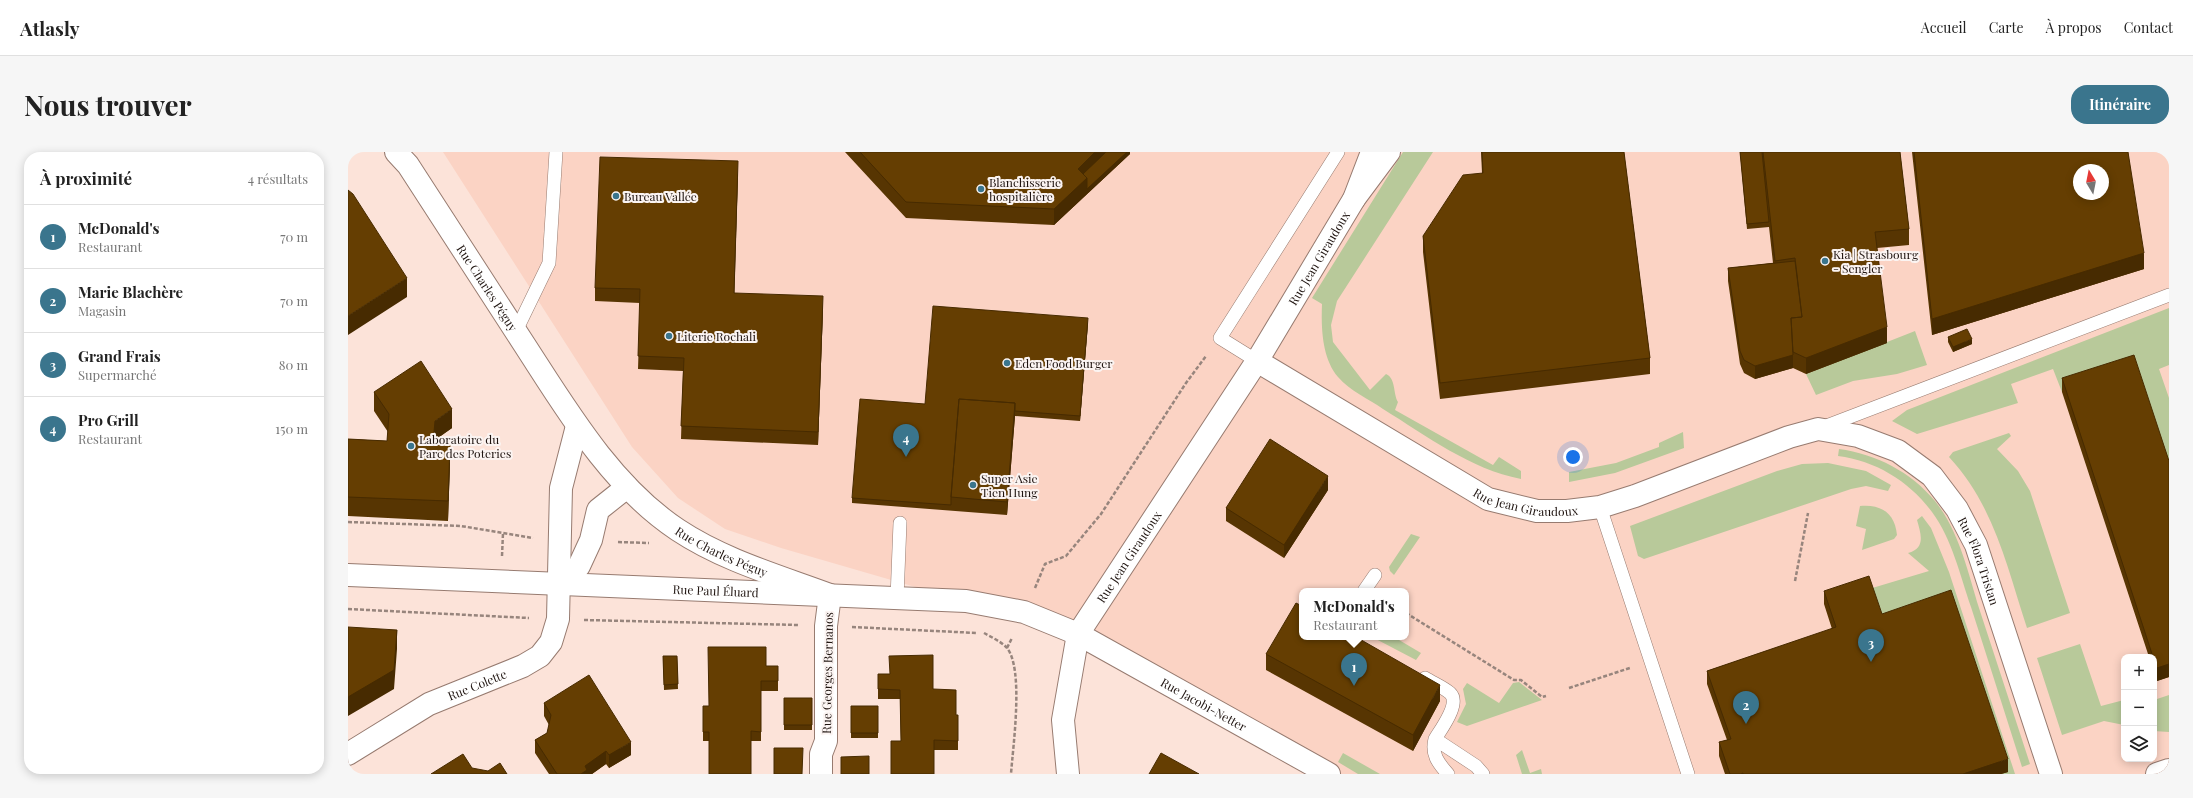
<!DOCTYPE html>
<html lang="fr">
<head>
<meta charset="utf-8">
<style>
	:root { --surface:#fff; --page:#f6f6f6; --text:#222; --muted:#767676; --line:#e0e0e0; --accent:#3a758d }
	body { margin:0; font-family:"Playfair Display",serif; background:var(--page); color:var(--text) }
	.controls { position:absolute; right:12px; bottom:12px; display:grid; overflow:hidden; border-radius:8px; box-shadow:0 2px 10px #0003 }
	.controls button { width:36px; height:36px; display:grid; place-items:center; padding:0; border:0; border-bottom:1px solid var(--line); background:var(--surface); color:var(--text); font:20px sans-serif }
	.compass { position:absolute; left:1725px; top:12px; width:36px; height:36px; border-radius:50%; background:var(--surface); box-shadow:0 2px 10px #0003; rotate:350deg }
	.you { position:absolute; left:1225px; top:305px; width:14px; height:14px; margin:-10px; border:3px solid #fff; border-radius:50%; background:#1a73e8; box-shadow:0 0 0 6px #1a73e833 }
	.badge { display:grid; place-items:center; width:26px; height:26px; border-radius:50%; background:var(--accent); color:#fff; font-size:13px; font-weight:700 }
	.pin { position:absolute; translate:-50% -33px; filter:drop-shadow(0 1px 2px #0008) }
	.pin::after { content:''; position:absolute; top:21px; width:14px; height:12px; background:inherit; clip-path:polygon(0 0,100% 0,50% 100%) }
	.popup { position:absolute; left:951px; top:436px; width:110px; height:52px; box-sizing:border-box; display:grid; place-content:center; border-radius:8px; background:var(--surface); filter:drop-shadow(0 1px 3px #0005); font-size:13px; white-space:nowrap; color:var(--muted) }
	.popup b { font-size:15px; color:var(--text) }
	.popup::after { content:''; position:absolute; left:50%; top:100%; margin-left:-8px; border:8px solid transparent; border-top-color:var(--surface) }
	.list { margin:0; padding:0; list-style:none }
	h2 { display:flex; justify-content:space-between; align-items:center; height:52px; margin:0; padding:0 16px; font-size:17px }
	h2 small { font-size:13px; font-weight:400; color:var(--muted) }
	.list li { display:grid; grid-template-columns:26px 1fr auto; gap:12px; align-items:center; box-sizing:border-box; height:64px; padding:0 16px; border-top:1px solid var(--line) }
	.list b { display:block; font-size:15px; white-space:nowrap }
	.list p { margin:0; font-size:13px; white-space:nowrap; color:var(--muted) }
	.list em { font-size:13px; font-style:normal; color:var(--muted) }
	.icon { flex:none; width:22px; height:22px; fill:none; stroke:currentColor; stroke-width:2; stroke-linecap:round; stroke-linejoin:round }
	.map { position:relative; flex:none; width:1821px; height:622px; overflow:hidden; border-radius:16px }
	header { display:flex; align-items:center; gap:24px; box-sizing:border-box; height:56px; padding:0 20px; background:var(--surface); border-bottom:1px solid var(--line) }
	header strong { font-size:19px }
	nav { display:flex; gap:22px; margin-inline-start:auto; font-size:14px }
	.intro { display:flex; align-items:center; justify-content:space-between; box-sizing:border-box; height:96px; padding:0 24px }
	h1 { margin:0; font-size:28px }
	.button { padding:10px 18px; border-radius:16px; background:var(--accent); color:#fff; font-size:14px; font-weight:700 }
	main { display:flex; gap:24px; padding:0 24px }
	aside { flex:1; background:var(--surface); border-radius:16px; box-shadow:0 2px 10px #0003 }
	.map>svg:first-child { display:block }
	.built { fill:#fbd3c4; fill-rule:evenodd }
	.green { fill:#b8c99a }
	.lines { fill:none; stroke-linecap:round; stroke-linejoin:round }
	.lane-casing { stroke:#977b70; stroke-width:14 }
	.street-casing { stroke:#977b70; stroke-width:24 }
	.secondary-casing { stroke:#977b70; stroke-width:24 }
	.highway-casing { stroke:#977b70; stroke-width:24 }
	.path { stroke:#97857d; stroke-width:2.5; stroke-dasharray:4 2; stroke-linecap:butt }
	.lane { stroke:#fff; stroke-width:13 }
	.street { stroke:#fff; stroke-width:22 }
	.secondary { stroke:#fff; stroke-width:22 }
	.highway { stroke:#fff; stroke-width:22 }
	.wall { fill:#573502 }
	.shaded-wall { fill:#472b01 }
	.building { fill:#653e02; stroke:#472b01; fill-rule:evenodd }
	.poi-dot { fill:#3a758d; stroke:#fbf4f2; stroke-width:1.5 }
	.labels { text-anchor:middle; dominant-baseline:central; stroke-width:4; stroke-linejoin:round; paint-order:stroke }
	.poi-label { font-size:12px; fill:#1f1410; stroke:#fbf4f2; text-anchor:start }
	.street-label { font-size:12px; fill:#1f1410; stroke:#fbf4f2 }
</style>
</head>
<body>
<header>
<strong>Atlasly</strong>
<nav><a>Accueil</a><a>Carte</a><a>À propos</a><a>Contact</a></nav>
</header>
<div class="intro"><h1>Nous trouver</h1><a class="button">Itinéraire</a></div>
<main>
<aside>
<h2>À proximité<small>4 résultats</small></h2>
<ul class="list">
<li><span class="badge">1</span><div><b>McDonald's</b><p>Restaurant</p></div><em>70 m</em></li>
<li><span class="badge">2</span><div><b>Marie Blachère</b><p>Magasin</p></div><em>70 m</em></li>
<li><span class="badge">3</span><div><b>Grand Frais</b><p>Supermarché</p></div><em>80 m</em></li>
<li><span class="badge">4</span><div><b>Pro Grill</b><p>Restaurant</p></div><em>150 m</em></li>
</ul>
</aside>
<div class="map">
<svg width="1821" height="622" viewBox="0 0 1821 622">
	<rect width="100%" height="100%" fill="#fce3d9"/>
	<path class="built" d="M95,0h1726v622h-846l-245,-140 -297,-86 -56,-19 -47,-31 -46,-51zM1731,18h24v24h-24zM954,439h104v46h-104zM1776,505h30v102h-30z"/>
	<path class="green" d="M1055,0h30l-96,149 -6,24 2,17 37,48 16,-16c10,4 7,20 12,28l-3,8 98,55 6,-8 22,14v8c-51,-10 -94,-43 -138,-70 -14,-10 -33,-18 -45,-32 -16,-19 -17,-49 -16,-73l-10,-6z
		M1821,156v57l-10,4 10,29v76l-107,-82 -9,-23 -42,15 7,19 -101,31 -25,-13 15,-11z
		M1567,179l12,34 -30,9 -44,7 -37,14 -10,-21z
		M1335,280l1,16 -69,25 -46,9v-10l47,-9 43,-16v-4z
		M1661,281l2,3 -14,13 21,22 12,20 40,122 -43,15c-20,-61 -33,-123 -78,-171l4,-5z
		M1491,297c37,5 72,23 96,52 24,30 33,71 44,107 17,52 34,104 51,156l-8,3c-17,-54 -34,-107 -51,-160 -11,-32 -19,-68 -39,-95 -23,-31 -56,-51 -94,-56z
		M1480,311l38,8 25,14 -3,6 -22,-5 -15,3 -207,70 -6,-3 -8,-30 147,-55 25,-7z
		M1512,354c21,-2 35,7 37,29l-3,4 -32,11 4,-21 -10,-3z
		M1574,364l9,12 18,44 66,202h-14l-119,-147 -13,-38 60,-18 -21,-18c18,-5 13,-19 9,-33z
		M1063,382l9,3 -26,38 -4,-4 -1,-4z
		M1024,485h22l27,16 -5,7z
		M1732,492l21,62 23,-6v25l-20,-4 -42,14 -25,-77z
		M1171,530l23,18 -75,26 -10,-4 9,-18 -3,-15 4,-6 32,20 14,-20z
		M1821,543v37l-15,-1v-31z
		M1174,598l8,23 11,-4 1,5h-20l-6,-19z
		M995,601l37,21h-22l-20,-12z"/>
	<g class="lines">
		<defs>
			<path id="lane" d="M168,179l33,-68 7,-111
				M909,209l-37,-23 118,-186
				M1473,276l348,-133
				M1252,355l88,267
				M1016,439l11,-16
				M549,446l3,-75
				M1077,526c8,5 18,9 25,15 11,10 -9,36 -15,46l41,27 7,8
				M1087,587c-4,15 3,24 13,35"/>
			<g id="street">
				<path id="s1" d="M48,0l12,13c38,59 76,117 114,176 43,66 88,144 156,189 45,30 101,46 152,65l-4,31v115l-5,13v20"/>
				<path id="s2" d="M909,209l231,138 49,12h30l33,-4 35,-11 154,-59 29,-8 40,7 40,15 34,25 25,33 19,36 75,229"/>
				<path d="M212,431l19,-17 12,-26 7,-30 29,-23"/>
				<path id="s3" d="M730,482l251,140"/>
				<path id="s4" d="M0,602l81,-50 94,-38 17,-10 11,-14 7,-23 3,-131 16,-62"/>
				<path d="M1809,622l12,-4"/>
			</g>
			<g id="secondary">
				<path id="s5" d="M0,423l618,26 58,11 54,22"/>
				<path id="s6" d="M720,622l-5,-54 15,-86 179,-273 97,-162 18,-47"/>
			</g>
			<path id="highway" d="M1006,47l35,-47"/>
		</defs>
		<use href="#lane" class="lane-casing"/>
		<use href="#street" class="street-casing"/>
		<use href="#secondary" class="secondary-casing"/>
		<use href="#highway" class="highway-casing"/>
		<path class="path" d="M0,370l113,4 72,12
			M270,390l31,1
			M154,404l1,-23
			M1447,429l13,-68
			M687,436l10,-24 21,-8 35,-42 85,-131 20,-27
			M0,457l181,9
			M1058,461l108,67h7l21,17 4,-1
			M236,468l215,5
			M504,475l125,6
			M636,481c7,4 18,9 23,15 17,21 6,98 4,126
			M659,496l5,-10
			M1221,536l61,-20"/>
		<use href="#lane" class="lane"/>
		<use href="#street" class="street"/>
		<use href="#secondary" class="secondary"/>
		<use href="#highway" class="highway"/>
	</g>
	<path class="wall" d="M497,0h285v2l-76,71 -148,-7z
		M1133,0h143l26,206v16l-210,25 -17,-147v-16l59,-63z
		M1392,0h160l9,77v16l-32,3 10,95 -81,31 -13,-6 -38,11 -11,-6 -4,-9 -12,-83v-13l45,-5 -4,-36 -22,2z
		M1564,0h216l16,117 -212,66z
		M390,22l-4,119 89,16 -5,136 -137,-6 2,-68 -45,-2 2,-66 -45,-2v-13z
		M740,171l-8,98 -65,-5 -8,99 -155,-12v-5l73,-94z
		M1600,185l24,7 -19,8 -5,-10z
		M1714,226l107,83v216l-12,4 -3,-8v-16h-5l-87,-265z
		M26,240l78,36 -17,12v3l15,20 -2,58 -100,-5v-77l39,2 1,-9 -14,-21z
		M980,338l-44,68 -58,-37v-13z
		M1476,439l58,23 126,158 -7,2h-276l-6,-18v-14l8,-2 -20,-56v-13l125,-42 -8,-25z
		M918,502l174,47 -27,50 -147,-81z
		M315,504h14l1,33 -14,1z
		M418,514h12v25h-17v50h-58v-35h6z
		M530,522l55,15 23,26h2v35h-24l-33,-9 -1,-42h-22z
		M436,546h28v32h-28z
		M196,551l87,52 -22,13 -3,-4 -14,10h-43l-14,-21v-13l12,-7 2,-8 -5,-9z
		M503,554h27v32h-27z"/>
	<path class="shaded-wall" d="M747,0h16l-31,30 -2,-13z
		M779,0h3v2l-76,71v-16l33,-31z
		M390,9v13l-4,132v-13z
		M1796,101v16l-212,66v-16z
		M59,126v19l-59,38v-19z
		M475,144v13l-5,136v-13z
		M740,166v5l-8,98v-5z
		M1539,175v16l-81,31v-16z
		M1624,187v5l-19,8v-5z
		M1445,203v13l-38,11v-13z
		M667,251v13l-8,99v-13z
		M104,257v19l-17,12 -2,22v-19l2,-22z
		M102,292v19l-2,58v-20z
		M980,324v14l-44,68v-13z
		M49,478v19l-3,40 -46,27v-19z
		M1821,512v13l-12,4v-13z
		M1092,533v16l-27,50v-16z
		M283,590v13l-22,13v-13z
		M258,599v13l-14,10h-11l4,-8z
		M1660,607v13l-7,2h-38z"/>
	<path class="building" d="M512,0h235l-17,17 9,9 -33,31 -148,-7z
		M758,0h21l-40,37v-11l-4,-4z
		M1134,0h142l26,206 -210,25 -17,-147 40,-61 20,-2z
		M1392,0h22l7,70 -22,2z
		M1415,0h137l9,77 -34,3 12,95 -81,31 -13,-6 -2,-34 11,-1 -7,-59 -20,3z
		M1566,0h214l16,101 -212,66zM1731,18h24v24h-24z
		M252,5l138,4 -4,132 89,3 -5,136 -137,-6 3,-68 -46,-2 2,-67 -45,-1z
		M0,38l5,4 54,84 -59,38z
		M1447,109l7,56 -11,1 2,37 -38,11 -11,-6 -4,-9 -12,-83z
		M585,154l155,12 -8,98 -65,-5v-8l-56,-4 -8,98v8l-99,-7 8,-99 65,5z
		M1619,177l5,10 -19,8 -5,-10z
		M1786,203l35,106v203l-12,4 -3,-8v-3h-1l-91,-279z
		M73,209l31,48 -17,12 -2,22 17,1 -2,57 -100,-4v-58l39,2 2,-27 -15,-22z
		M611,247l56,4 -8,99 -56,-5z
		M922,287l58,37 -44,69 -58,-37z
		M1521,424l13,38 69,-24 57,169 -45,15h-220v-1l-2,1h-11l-11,-32 12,-3 -24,-68 129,-44 -12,-36z
		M948,451l6,3v31h54l84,48 -27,50 -147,-81z
		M0,475l49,3 -3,40 -46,27z
		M360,495h58v19h12v15h-17v51l-10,-1v43h-42v-42h-6v-26h6z
		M585,503v34l23,1v25h2v26l-24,-1v34h-43v-33h10l-1,-51 -22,-1v-15h12l-1,-18z
		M315,504h14l1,28 -14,1z
		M241,523l42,67 -22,13 -3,-4 -21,15 2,4 -6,4h-24l-22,-34 12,-7 4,-18 -7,-12z
		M436,546h28v27h-28z
		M503,554h27v27h-27z
		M426,596h29l-1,26h-28z
		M813,601l38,21h-50z
		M115,602l9,14 16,3 12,-8 7,11h-76z
		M521,604v18h-28v-17z"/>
	<g class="poi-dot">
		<circle cx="633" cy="37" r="4"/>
		<circle cx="268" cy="44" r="4"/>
		<circle cx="1477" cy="109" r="4"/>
		<circle cx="321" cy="184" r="4"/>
		<circle cx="659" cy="211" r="4"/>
		<circle cx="63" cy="294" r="4"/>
		<circle cx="625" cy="333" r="4"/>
	</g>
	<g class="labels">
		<g class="poi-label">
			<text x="641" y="30">Blanchisserie<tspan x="641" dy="14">hospitalière</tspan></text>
			<text x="276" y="44">Bureau Vallée</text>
			<text x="1485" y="102">Kia | Strasbourg<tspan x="1485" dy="14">- Sengler</tspan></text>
			<text x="329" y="184">Literie Rochali</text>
			<text x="667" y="211">Eden Food Burger</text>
			<text x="71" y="287">Laboratoire du<tspan x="71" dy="14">Parc des Poteries</tspan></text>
			<text x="633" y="326">Super Asie<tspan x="633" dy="14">Tien Hung</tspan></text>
		</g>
		<g class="street-label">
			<text stroke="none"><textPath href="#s6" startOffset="588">Rue Jean Giraudoux</textPath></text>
			<text stroke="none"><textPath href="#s1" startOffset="164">Rue Charles Péguy</textPath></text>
			<text stroke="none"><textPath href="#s2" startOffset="307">Rue Jean Giraudoux</textPath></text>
			<text stroke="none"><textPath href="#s1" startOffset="523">Rue Charles Péguy</textPath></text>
			<text stroke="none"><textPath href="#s6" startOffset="234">Rue Jean Giraudoux</textPath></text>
			<text stroke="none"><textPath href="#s2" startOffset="838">Rue Flora Tristan</textPath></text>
			<text stroke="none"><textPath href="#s5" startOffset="368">Rue Paul Éluard</textPath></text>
			<text transform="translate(479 521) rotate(-89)">Rue Georges Bernanos</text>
			<text stroke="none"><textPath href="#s4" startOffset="147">Rue Colette</textPath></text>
			<text stroke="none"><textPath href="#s3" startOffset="144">Rue Jacobi-Netter</textPath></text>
		</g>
	</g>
</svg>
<div class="controls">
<button>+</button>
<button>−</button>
<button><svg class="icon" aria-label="layers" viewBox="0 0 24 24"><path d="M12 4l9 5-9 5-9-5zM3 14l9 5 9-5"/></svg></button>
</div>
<svg class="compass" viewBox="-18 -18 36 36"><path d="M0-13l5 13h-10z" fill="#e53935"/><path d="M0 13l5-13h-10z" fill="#767676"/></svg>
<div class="you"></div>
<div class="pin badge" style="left:1006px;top:534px">1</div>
<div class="popup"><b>McDonald's</b>Restaurant</div>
<div class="pin badge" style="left:1398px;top:572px">2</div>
<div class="pin badge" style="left:1523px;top:510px">3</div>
<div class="pin badge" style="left:558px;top:305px">4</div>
</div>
</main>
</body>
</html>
